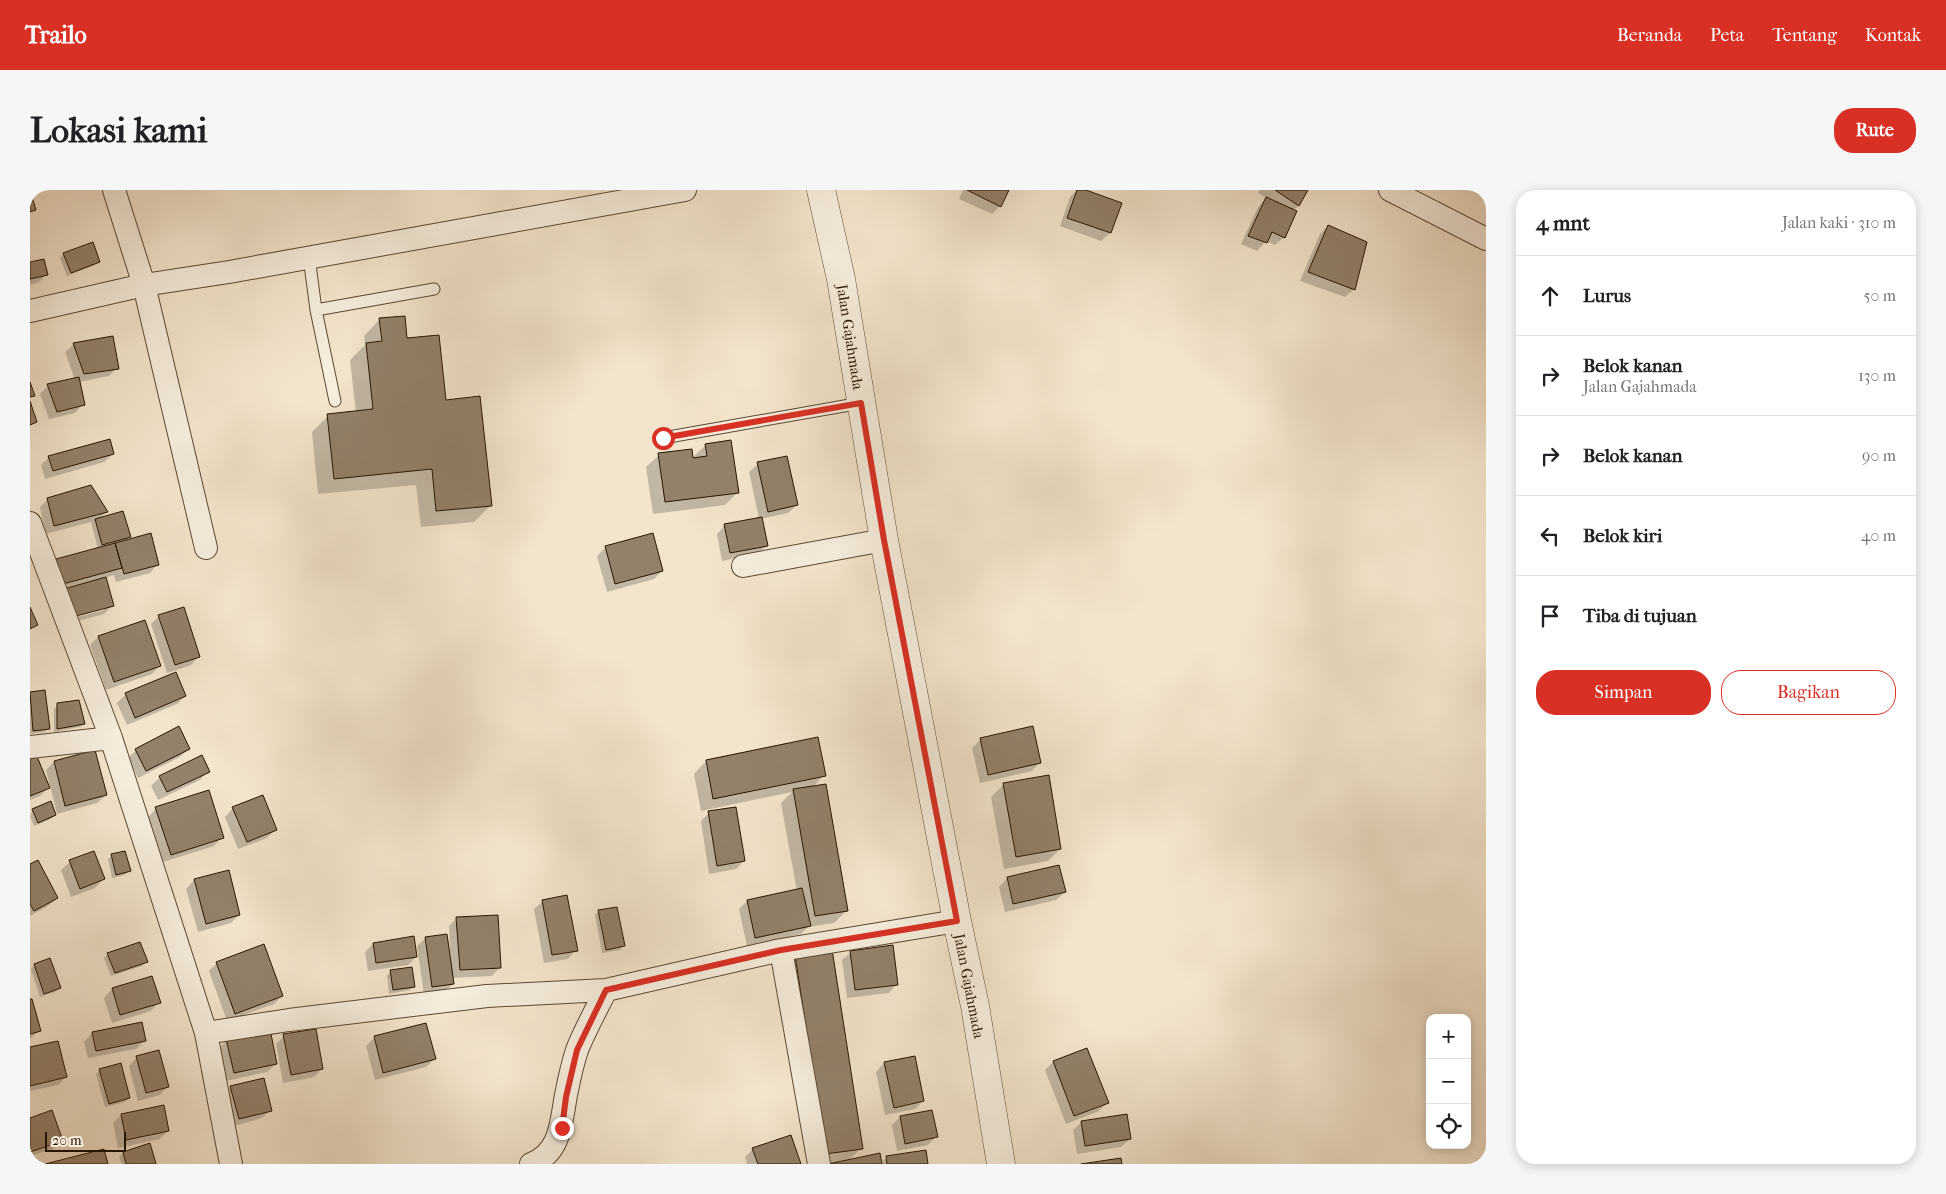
<!DOCTYPE html>
<html lang="id">
<head>
<meta charset="utf-8">
<style>
	:root { --surface:#fff; --page:#f6f6f6; --text:#202124; --muted:#757577; --line:#e0e0e0; --accent:#d93025 }
	body { margin:0; font-family:"IM FELL French Canon",serif; background:var(--page); color:var(--text) }
	.controls { position:absolute; right:15px; bottom:15px; display:grid; overflow:hidden; border-radius:10px; box-shadow:0 2px 12px #0003 }
	.controls button { width:45px; height:45px; display:grid; place-items:center; padding:0; border:0; border-bottom:1px solid var(--line); background:var(--surface); color:var(--text); font:25px sans-serif }
	.scale { position:absolute; left:15px; bottom:12px; width:81px; box-sizing:border-box; padding-left:5px; border:2px solid #281501; border-top:0; font-size:14px; line-height:18px; white-space:nowrap; color:#281501; -webkit-text-stroke:4px #f7eede; paint-order:stroke }
	.stop { position:absolute; width:15px; height:15px; margin:-11px; border:4px solid #d93025; border-radius:50%; background:#fff }
	.stop.end { background:#d93025; border-color:#fff; box-shadow:0 1px 5px #0008 }
	.list { margin:0; padding:0; list-style:none }
	h2 { display:flex; justify-content:space-between; align-items:center; height:65px; margin:0; padding:0 20px; font-size:21px }
	h2 small { font-size:16px; font-weight:400; color:var(--muted) }
	.list li { display:grid; grid-template-columns:32px 1fr auto; gap:15px; align-items:center; box-sizing:border-box; height:80px; padding:0 20px; border-top:1px solid var(--line) }
	.list b { display:block; font-size:19px; white-space:nowrap }
	.list p { margin:0; font-size:16px; white-space:nowrap; color:var(--muted) }
	.list em { font-size:16px; font-style:normal; color:var(--muted) }
	.actions { display:flex; gap:10px; padding:15px 20px }
	.actions a { flex:1; padding:11px 0; border:1px solid var(--accent); border-radius:20px; text-align:center; font-size:18px; color:var(--accent) }
	.actions .main { background:var(--accent); color:#fff }
	.icon { flex:none; width:28px; height:28px; fill:none; stroke:currentColor; stroke-width:2; stroke-linecap:round; stroke-linejoin:round }
	.map { position:relative; flex:none; width:1456px; height:974px; overflow:hidden; border-radius:20px }
	header { display:flex; align-items:center; gap:30px; box-sizing:border-box; height:70px; padding:0 25px; background:var(--accent); color:#fff }
	header strong { font-size:24px }
	nav { display:flex; gap:28px; margin-inline-start:auto; font-size:18px }
	.intro { display:flex; align-items:center; justify-content:space-between; box-sizing:border-box; height:120px; padding:0 30px }
	h1 { margin:0; font-size:35px }
	.button { padding:12px 22px; border-radius:20px; background:var(--accent); color:#fff; font-size:18px; font-weight:700 }
	main { display:flex; gap:30px; padding:0 30px }
	aside { flex:1; background:var(--surface); border-radius:20px; box-shadow:0 2px 12px #0003 }
	.map>svg:first-child { display:block }
	.shadow { fill:#0003; fill-rule:evenodd }
	.building { fill:#92816b; stroke:#281501 }
	.lines { fill:none; stroke-linecap:round; stroke-linejoin:round }
	.service-casing { stroke:#5b4934; stroke-width:13 }
	.minor-casing { stroke:#5b4934; stroke-width:24 }
	.tertiary-casing { stroke:#5b4934; stroke-width:29 }
	.service { stroke:#f7eede; stroke-width:11 }
	.minor { stroke:#f7eede; stroke-width:22 }
	.tertiary { stroke:#f7eede; stroke-width:28 }
	.route { stroke:#d93025; stroke-width:6 }
	.labels { text-anchor:middle; dominant-baseline:central; stroke-width:4.5; stroke-linejoin:round; paint-order:stroke }
	.street-label { font-size:15px; fill:#281501; stroke:#f7eede }
</style>
</head>
<body>
<header>
<strong>Trailo</strong>
<nav><a>Beranda</a><a>Peta</a><a>Tentang</a><a>Kontak</a></nav>
</header>
<div class="intro"><h1>Lokasi kami</h1><a class="button">Rute</a></div>
<main>
<div class="map">
<svg width="1456" height="974" viewBox="0 0 1456 974">
	<rect width="100%" height="100%" fill="#f3e5cd"/>
	<filter id="stains"><feTurbulence type="fractalNoise" baseFrequency=".004" numOctaves="4"/><feColorMatrix values="0 0 0 0 .2 0 0 0 0 .09 0 0 0 0 .02 0 0 0 .5 -.17"/></filter>
	<radialGradient id="worn" r=".72"><stop offset=".6" stop-color="#630" stop-opacity="0"/><stop offset="1" stop-color="#630" stop-opacity=".3"/></radialGradient>
	<path class="shadow" d="M933,0h44l-7,16 -8,8 -33,-15z
		M1047,0h5l38,14 -10,29 -9,8 -41,-15 10,-29z
		M1230,0h47l-9,16 -5,5 -9,26 -9,8 -9,-4 -9,10 -16,-7 17,-37 8,-9 -8,-5z
		M1298,36l26,63 -9,8 -45,-16 20,-47z
		M34,64l35,7 -4,4 -28,11 -7,-18z
		M0,74l17,10 -8,8 -9,3z
		M350,129l26,21 39,61 46,104 -17,17 -53,5 -5,-42 -98,9 -6,-62 16,-16 28,-3 -6,-53 15,-15 -1,-9z
		M44,154l43,24 -8,8 -30,6 4,22 -8,9 -26,6 -9,-25 8,-8 27,-6 -10,-28z
		M676,255l32,47 -13,13 -72,9 -7,-47 13,-12 33,3z
		M83,264l-9,8 -59,17 -4,-14 8,-8z
		M728,274l39,41 -9,8 -27,6 6,26 -9,9 -36,7 -5,-27 8,-9 34,-7 -10,-46z
		M18,309l58,13 -7,7 30,18 -4,4 33,23 -8,9 -34,9 -2,-7 -9,3 7,27 -8,9 -41,11 -15,-57 9,-8 41,-11 -7,-27 -46,12 -5,-27zM74,417v3l-38,10 -1,-2z
		M576,357l56,24 -8,8 -47,13 -10,-36z
		M129,426l40,40 -8,9 -24,8 -16,-49z
		M68,447l62,28 -8,9 -46,16 -16,-45z
		M14,502l5,36 -4,4 -15,2v-41z
		M96,504l59,2 -8,8 -50,21 -10,-22z
		M28,515l26,19 -4,3 -26,5v-23z
		M787,548l7,37 -11,12 34,123 -13,13 -26,4 -7,7 -54,12 -8,-37 8,-8 50,-10 -16,-88 11,-11 -91,19 -7,-37 12,-13z
		M951,549l59,23 -8,9 -52,12 -8,-35z
		M158,559l-8,8 -42,21 -10,-20 8,-8z
		M64,561l12,44 -9,8 -40,11 -11,-44 8,-8z
		M171,567l7,14 -8,9 -42,20 -7,-14 9,-9z
		M0,568l18,30 -8,8 -10,4z
		M974,594l56,65 -12,12 -44,8 -13,-72z
		M203,618l42,22 -8,8 -29,11 -13,-32z
		M126,619l66,28 -8,9 -51,16 -15,-45z
		M3,620l22,5 -4,4 -17,7 -4,-10z
		M679,623l35,48 -8,8 -27,5 -8,-53z
		M82,666l17,15 -4,4 -13,3 -4,-19z
		M40,672l33,17 -8,9 -24,9 -10,-27z
		M0,675l27,33 -9,8 -18,10z
		M1029,676l6,26 -9,8 -51,12 -6,-25 8,-9z
		M164,690l45,35 -8,8 -33,9 -12,-43z
		M513,711l33,49 -8,9 -24,4 -10,-54z
		M569,721l24,35 -3,4 -18,3 -7,-38z
		M427,728l43,49 -8,9 -40,2 1,6 -9,8 -20,3 -7,-49 9,-8 24,13 -1,-25z
		M343,754l43,13 -8,8 -40,6 -3,-19z
		M821,762l46,32 -8,9 -42,5 -5,-38z
		M78,764l38,8 -4,4 -31,10 -7,-18z
		M765,766l66,192 -12,12 32,3 6,-6 40,7h-98l-46,-195z
		M187,773l65,33 -8,8 -47,17 -18,-50z
		M4,775l25,23 -4,4 -15,5 -9,-28z
		M361,782l23,15 -4,3 -21,4 -2,-19z
		M122,788l7,24 -8,9 -39,12 -8,-25 8,-9z
		M0,811l9,30 -9,8z
		M62,843l53,7 -9,9 -48,9 -4,-16z
		M254,846l38,33 -8,8 -31,6 -7,-39z
		M345,847l60,22 -9,8 -51,13 -9,-34z
		M197,850l49,24 -9,8 -41,9 -7,-33z
		M0,859l36,28 -8,8 -28,6z
		M107,867l31,29 -8,9 -22,6 -9,-35z
		M1023,872l54,41 -8,8 -33,13 -21,-54z
		M854,873l39,38 -8,8 -30,6 -9,-43z
		M70,880l29,28 -4,4 -20,5 -9,-33z
		M201,897l40,23 -9,8 -31,9 -9,-32z
		M91,925l47,15 -8,9 -42,9 -5,-25z
		M870,927l36,20 -8,8 -31,6 -5,-26z
		M0,929l31,22 -8,8 -23,7z
		M1052,932l48,17 -9,8 -44,7 -4,-24z
		M723,959l47,15h-53l-2,-7z
		M93,963l32,11h-33l-3,-7z"/>
	<path class="building" d="M0,0l6,20 -6,2z
		M937,0h42l-8,17z
		M1047,0h9l36,13 -11,30 -44,-15z
		M1245,0h33l-9,16z
		M1236,7l31,14 -12,27 -13,-6 -5,11 -19,-7z
		M1298,35l39,17 -12,48 -47,-18z
		M63,52l7,20 -29,11 -8,-20z
		M14,69l4,16 -18,4v-17z
		M375,126l2,22 32,-3 7,65 34,-4 12,110 -56,5 -4,-42 -98,10 -7,-65 46,-5 -7,-66 16,-2 -3,-23z
		M83,146l6,33 -35,5 -11,-31z
		M49,187l6,28 -28,7 -10,-28z
		M0,192l5,14 -5,1z
		M0,211l7,21 -7,3z
		M80,249l4,15 -61,17 -5,-15z
		M701,250l8,53 -74,9 -7,-49 34,-4 1,9 14,-2 -2,-12z
		M757,266l11,49 -30,7 -11,-50z
		M61,295l17,27 -54,14 -7,-28z
		M93,321l8,26 -29,8 -7,-26z
		M732,327l6,29 -38,7 -6,-29z
		M121,343l8,32 -35,9 -9,-31z
		M623,343l10,38 -48,13 -10,-38z
		M85,353l7,25 -59,16 -7,-25z
		M76,387l8,29 -42,11 -8,-28z
		M0,417l8,18 -8,4z
		M154,417l16,50 -25,8 -17,-50z
		M115,430l16,46 -47,16 -16,-46z
		M146,482l10,24 -51,22 -10,-25z
		M15,500l5,39 -17,2 -3,-39z
		M49,510l6,24 -28,5v-26z
		M149,536l11,23 -44,22 -11,-22z
		M1003,536l8,37 -53,12 -8,-37z
		M788,547l8,39 -113,23 -7,-39z
		M65,560l12,45 -42,11 -11,-45z
		M6,564l14,34 -20,8v-39z
		M172,565l8,17 -43,20 -8,-16z
		M1019,585l12,74 -45,8 -13,-74z
		M796,594l22,127 -33,5 -22,-127z
		M179,600l15,48 -53,17 -16,-48z
		M233,605l14,35 -30,12 -15,-35z
		M21,611l5,14 -18,8 -6,-14z
		M706,617l9,54 -28,5 -9,-55z
		M64,661l11,28 -25,10 -11,-29z
		M95,661l6,20 -15,4 -5,-21z
		M8,670l20,38 -24,13 -4,-7v-40z
		M1029,675l7,27 -53,12 -6,-27z
		M199,680l11,45 -34,9 -12,-45z
		M772,698l9,38 -56,12 -8,-38z
		M537,705l11,56 -26,4 -10,-55z
		M587,717l8,39 -19,4 -8,-40z
		M468,725l3,53 -41,2 -4,-53z
		M417,744l7,50 -22,3 -7,-50z
		M384,746l3,21 -41,6 -3,-20z
		M110,752l8,20 -33,11 -8,-20z
		M234,754l19,52 -48,18 -19,-52z
		M863,755l5,40 -43,5 -5,-39z
		M802,759l31,200 -38,5 -30,-199z
		M20,768l11,30 -17,6 -10,-30z
		M382,777l3,20 -22,3 -3,-20z
		M122,786l9,27 -41,12 -8,-27z
		M0,809h2l9,32 -11,3z
		M112,832l4,19 -50,10 -4,-19z
		M396,833l10,36 -53,14 -9,-37z
		M240,839l7,35 -43,9 -8,-34z
		M286,839l7,40 -32,6 -8,-41z
		M28,851l9,36 -37,9v-39z
		M1057,858l22,55 -35,13 -21,-55z
		M129,860l10,37 -23,6 -10,-37z
		M885,866l9,45 -30,7 -10,-46z
		M91,873l9,35 -21,6 -10,-35z
		M234,888l8,33 -33,8 -9,-33z
		M134,915l5,26 -43,9 -5,-26z
		M22,920l11,31 -33,11v-34z
		M902,920l6,27 -33,7 -5,-28z
		M1097,924l4,25 -46,7 -4,-25z
		M761,945l10,29h-43l-6,-16z
		M120,953l6,21h-30l-3,-12z
		M74,959l4,15h-63z
		M896,960l2,14h-41l-1,-8z
		M850,963l2,11h-54z
		M1091,968l1,6h-41z"/>
	<g class="lines">
		<defs>
			<path id="service" d="M279,67l7,53 19,91
				M286,120l118,-21
				M633,248l198,-35"/>
			<path id="minor" d="M84,0l30,95 62,263
				M1360,0l96,49
				M0,121l114,-26 85,-13 456,-82
				M0,333l81,215 95,295 25,131
				M713,376l141,-26
				M0,557l81,-9
				M751,760l38,214
				M176,843l83,-13 198,-24 119,-6
				M501,974c30,-11 30,-42 35,-69 3,-15 6,-30 11,-45 8,-20 19,-40 29,-60l175,-40 176,-29"/>
			<path id="tertiary" d="M791,0l20,89 43,261 73,381 18,85 26,158"/>
		</defs>
		<use href="#service" class="service-casing"/>
		<use href="#minor" class="minor-casing"/>
		<use href="#tertiary" class="tertiary-casing"/>
		<use href="#service" class="service"/>
		<use href="#minor" class="minor"/>
		<use href="#tertiary" class="tertiary"/>
	</g>
	<g class="lines">
		<path class="route" d="M532,938l4,-31 11,-47 29,-60 175,-40 176,-29 -73,-381 -23,-137 -198,35"/>
	</g>
	<g class="labels">
		<g class="street-label">
			<text transform="translate(820 147) rotate(81)">Jalan Gajahmada</text>
			<text transform="translate(939 796) rotate(79)">Jalan Gajahmada</text>
		</g>
	</g>
	<rect width="100%" height="100%" filter="url(#stains)"/>
	<rect width="100%" height="100%" fill="url(#worn)"/>
</svg>
<div class="controls">
<button>+</button>
<button>−</button>
<button><svg class="icon" aria-label="locate" viewBox="0 0 24 24"><circle cx="12" cy="12" r="6"/><path d="M12 2v4M12 18v4M2 12h4M18 12h4"/></svg></button>
</div>
<div class="scale">20 m</div>
<div class="stop" style="left:633px;top:248px"></div>
<div class="stop end" style="left:532px;top:938px"></div>
</div>
<aside>
<h2>4 mnt<small>Jalan kaki · 310 m</small></h2>
<ul class="list">
<li><svg class="icon" aria-label="ahead" viewBox="0 0 24 24"><path d="M12 20V5M6 11l6-6 6 6"/></svg><div><b>Lurus</b></div><em>50 m</em></li>
<li><svg class="icon" aria-label="right" viewBox="0 0 24 24"><path d="M7 20v-9h11M14 6l5 5-5 5"/></svg><div><b>Belok kanan</b><p>Jalan Gajahmada</p></div><em>130 m</em></li>
<li><svg class="icon" aria-label="right" viewBox="0 0 24 24"><path d="M7 20v-9h11M14 6l5 5-5 5"/></svg><div><b>Belok kanan</b></div><em>90 m</em></li>
<li><svg class="icon" aria-label="left" viewBox="0 0 24 24"><path d="M17 20v-9H6M10 6l-5 5 5 5"/></svg><div><b>Belok kiri</b></div><em>40 m</em></li>
<li><svg class="icon" aria-label="arrive" viewBox="0 0 24 24"><path d="M6 21V4h12l-3 4 3 4H6"/></svg><div><b>Tiba di tujuan</b></div></li>
</ul>
<div class="actions"><a class="main">Simpan</a><a>Bagikan</a></div>
</aside>
</main>
</body>
</html>
